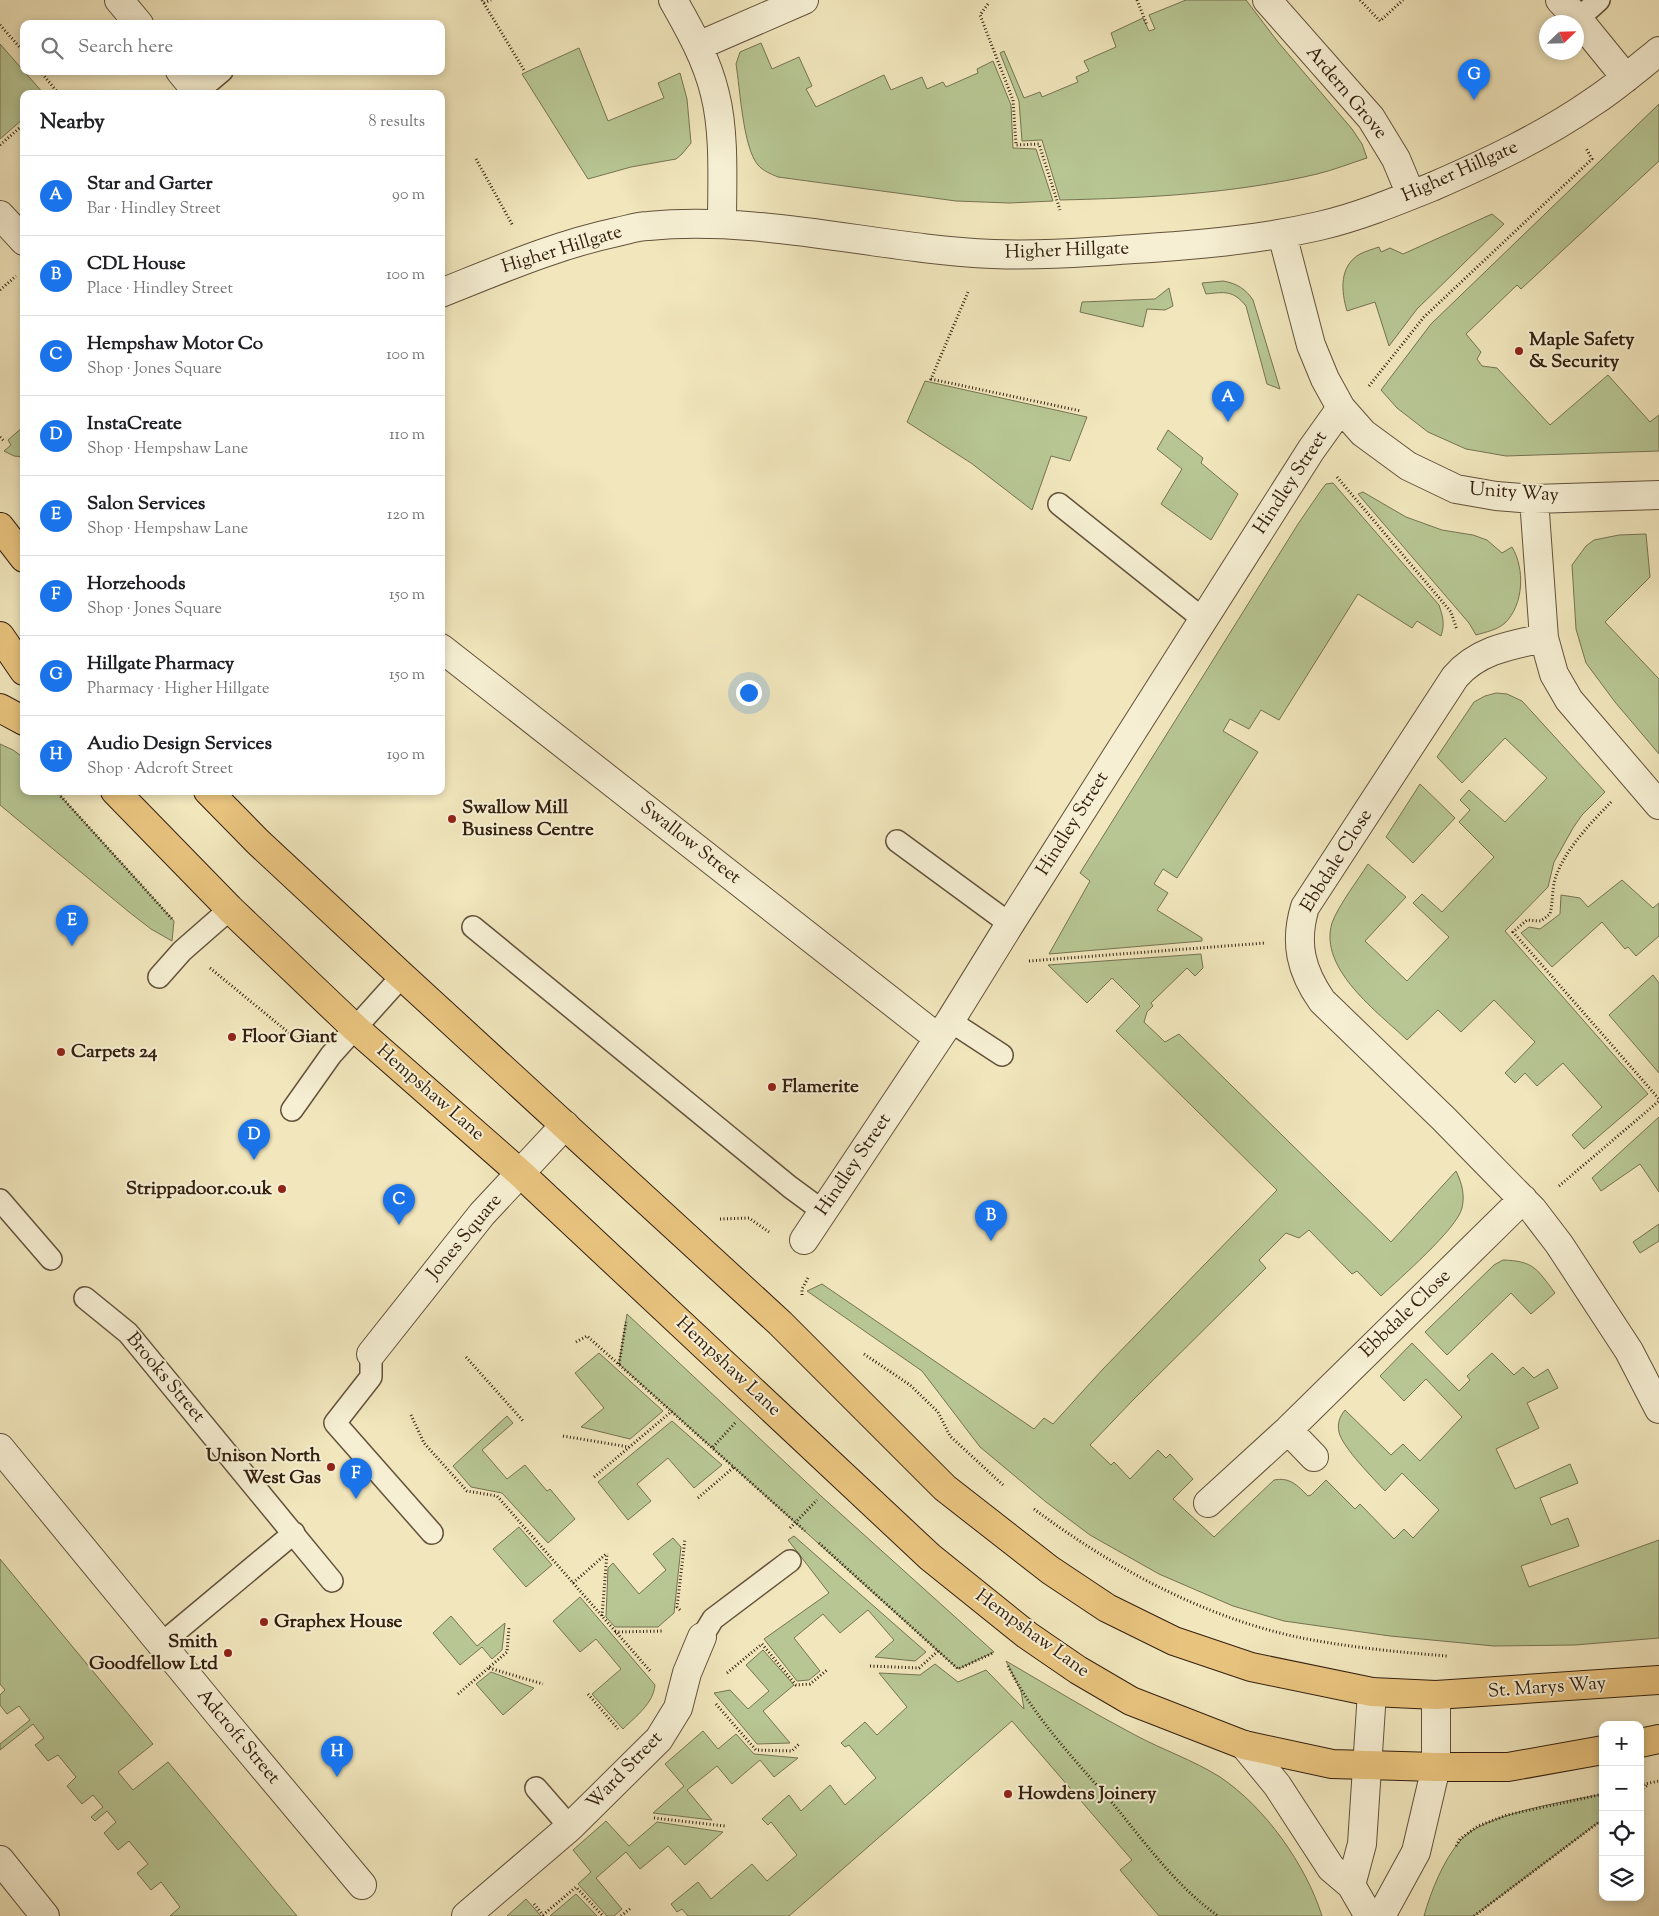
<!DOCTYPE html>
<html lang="en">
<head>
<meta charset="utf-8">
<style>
	:root { --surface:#fff; --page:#f2f2f2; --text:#202124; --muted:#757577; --line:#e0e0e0; --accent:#1a73e8 }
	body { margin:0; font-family:"Sorts Mill Goudy",serif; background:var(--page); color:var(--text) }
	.controls { position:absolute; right:15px; bottom:15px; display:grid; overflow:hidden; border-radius:10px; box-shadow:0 2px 8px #0003 }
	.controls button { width:45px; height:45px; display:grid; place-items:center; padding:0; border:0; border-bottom:1px solid var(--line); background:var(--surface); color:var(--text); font:25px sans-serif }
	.compass { position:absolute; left:1539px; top:15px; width:45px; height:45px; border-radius:50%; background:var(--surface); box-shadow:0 2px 8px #0003; rotate:67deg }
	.you { position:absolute; left:748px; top:692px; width:18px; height:18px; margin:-12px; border:4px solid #fff; border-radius:50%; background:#1a73e8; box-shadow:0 0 0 8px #1a73e833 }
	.badge { display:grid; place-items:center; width:32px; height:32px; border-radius:50%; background:var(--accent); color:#fff; font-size:16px; font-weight:700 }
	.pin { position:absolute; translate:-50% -41px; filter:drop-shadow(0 1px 2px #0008) }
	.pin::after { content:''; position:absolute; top:26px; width:18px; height:15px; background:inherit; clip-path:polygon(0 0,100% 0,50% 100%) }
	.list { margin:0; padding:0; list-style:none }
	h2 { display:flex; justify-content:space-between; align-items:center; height:65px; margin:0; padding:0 20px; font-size:21px }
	h2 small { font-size:16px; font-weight:400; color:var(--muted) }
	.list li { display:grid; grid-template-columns:32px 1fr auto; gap:15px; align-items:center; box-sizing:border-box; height:80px; padding:0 20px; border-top:1px solid var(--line) }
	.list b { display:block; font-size:19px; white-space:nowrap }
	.list p { margin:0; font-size:16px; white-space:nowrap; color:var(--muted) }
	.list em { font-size:16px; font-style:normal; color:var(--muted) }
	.icon { flex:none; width:28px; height:28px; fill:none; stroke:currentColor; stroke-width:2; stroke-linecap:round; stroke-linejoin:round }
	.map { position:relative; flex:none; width:1659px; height:1916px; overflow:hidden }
	.search { position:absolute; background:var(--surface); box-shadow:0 2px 8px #0003; left:20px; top:20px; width:425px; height:55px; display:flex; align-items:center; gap:12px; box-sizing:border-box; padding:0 18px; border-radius:10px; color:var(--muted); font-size:19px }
	.panel { position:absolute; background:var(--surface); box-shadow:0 2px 8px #0003; left:20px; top:90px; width:425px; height:705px; border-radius:10px }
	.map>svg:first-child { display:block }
	.green { fill:#b7c693; stroke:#767352 }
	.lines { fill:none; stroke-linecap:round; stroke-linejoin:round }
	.service-casing { stroke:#63523b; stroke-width:24 }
	.minor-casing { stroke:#63523b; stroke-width:30 }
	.tertiary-casing { stroke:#63523b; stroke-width:30 }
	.primary-casing { stroke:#342010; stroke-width:30 }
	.path { stroke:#342010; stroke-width:3; stroke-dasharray:1 2.5; stroke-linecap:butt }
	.service { stroke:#f6efd3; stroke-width:21 }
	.minor { stroke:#f6efd3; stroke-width:28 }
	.tertiary { stroke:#f6efd3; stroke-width:28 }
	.primary { stroke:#e8c37e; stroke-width:28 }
	.poi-dot { fill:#8f2418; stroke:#f6efd3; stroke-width:2 }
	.labels { text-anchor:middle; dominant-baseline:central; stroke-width:4; stroke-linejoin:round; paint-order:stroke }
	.street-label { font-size:19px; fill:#342010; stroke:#f6efd3 }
	.poi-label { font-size:19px; font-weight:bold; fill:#342010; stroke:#f6efd3; text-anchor:start }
</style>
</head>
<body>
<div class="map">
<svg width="1659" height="1916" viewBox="0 0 1659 1916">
	<rect width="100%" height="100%" fill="#f1e6bc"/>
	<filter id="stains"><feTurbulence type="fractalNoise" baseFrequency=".004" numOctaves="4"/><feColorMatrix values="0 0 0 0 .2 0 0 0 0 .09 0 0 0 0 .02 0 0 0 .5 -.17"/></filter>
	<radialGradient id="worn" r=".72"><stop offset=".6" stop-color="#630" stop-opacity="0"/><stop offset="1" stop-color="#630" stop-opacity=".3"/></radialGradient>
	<path class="green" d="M1186,0h60l32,42 74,87 10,15 5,14c-16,5 -33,12 -50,16 -84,20 -171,24 -257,26l-18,-60 -20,1 -3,-40 -19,-48 4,-2 20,47 16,-6 2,5 36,-15 -2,-5 13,-6 -5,-10 32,-14 -5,-14 32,-15 6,13 6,-2 -6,-14z
		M761,43l11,26 27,-12 13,29 -6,3 10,18 68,-32 7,15 31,-13 5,12 16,-7 3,5 32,-14 -1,-4 16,-8 18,44 2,43 23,1 17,52 -44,2 -53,-2 -178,-24c-7,-3 -15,-6 -20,-12 -15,-17 -18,-77 -22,-101l4,-12z
		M0,44l44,50h-20v24l-24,21z
		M579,48l29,73 56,-23 -6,-15 22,-10 7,26 4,44 -9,11 -6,5 -45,8 -43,12 -66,-105z
		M1659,104v57l-138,128 -4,-4 -51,49 15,18 -4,7 5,7 15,2 53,57 58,-50 42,47 9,-7v36l-153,5 -40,-7 -38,-17 -31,-24 -16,-18 50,-66z
		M1492,214l12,10 -87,85 -28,37 -14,-44 -28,9c-6,-20 -8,-45 13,-57 6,-3 13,-5 19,-7l2,5 9,-4 13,6z
		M1223,281c13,2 23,8 30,19l27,89 -13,-5 -21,-78c-13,-16 -21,-14 -40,-12l-4,-11z
		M1169,288l4,18 -8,4 -18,-1 -4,18 -63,-15 2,-10 73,-3z
		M925,381l162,36 -17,44 -19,-5 -19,54 -61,-47 -64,-41z
		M24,426v31l-10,-1 -10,-5 7,-6 -3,-5z
		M1168,430l35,28 -2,5 37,31 -27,46 -50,-36 21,-35 -25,-20z
		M1333,483l106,122c4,12 6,19 2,31l-24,-15 -5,7 -54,-34 -79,126 -18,-10 -12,19 -19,-10 -7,12 35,21 -81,126 -14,-9 -9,15 14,9 -11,17 45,28v3l-153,13 41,-73 -10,-8 218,-349 24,-35 4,-5z
		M1363,492l43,25 36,13 31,5 14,5 15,13 10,-6c13,22 12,57 -7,76 -8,7 -19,9 -29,12l-7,-12 -111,-129z
		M1646,534l4,43 -45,45 54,57v75l-44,-52 -29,-39 -10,-34 -4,-64 14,-19 8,-6 25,-5z
		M1496,693l11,1 15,7 83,91 -23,23 -9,13 -19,34 -6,25 -43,44 143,163 -64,55 -12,-14 30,-28 -39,-44 -26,23 -12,-13 -10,10 -10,-10 30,-31 -41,-42 -33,32 -23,-22 -31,30c-28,-27 -89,-71 -75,-117 6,-17 26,-43 36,-59l38,33 -41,44 42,40 42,-44 -36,-34 9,-9 20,18 52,-55 -35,-35 11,-12 -10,-10 9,-10 36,32 42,-44 -42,-40 -43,45 -25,-26 37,-55 11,-6z
		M0,744l13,6 11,8v33h32l118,130 -2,20 -21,-12 -22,-17 -129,-107z
		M1420,784l35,34 -42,45 -27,-26z
		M1622,880l31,28 6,-5v33l-23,20 -8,-9 -3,2 -23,-27 -50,45 -31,-34 8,-6 11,2 20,-15 1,-19 19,3 8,9z
		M1201,954l2,14 -8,8 -8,-8 -36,35 2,3 -6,6 -3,10 21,20 14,-8 212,208 65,-71c6,12 9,24 6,37 -5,21 -63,71 -81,88l-24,-25 -5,3 -43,-44 -10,8 -13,-5 -27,27 7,8 -132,131 -44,46 21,20 3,-3 16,17 28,-29 8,8 4,-4 23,25 -20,20 41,38 60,-57c16,-3 23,5 34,16l3,-1 15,-15 29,29 5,-5 34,35 10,-10 9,9 26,-28 -37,-37 -17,18c-11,-12 -43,-44 -46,-59 -2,-9 1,-16 6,-22l46,45 12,-11 17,17 42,-44 -36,-38 -22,22 -24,-25 32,-33 47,48 11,-11 -3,-4 25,-23 22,22 9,-8 11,11 14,-9 10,19 -31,15 12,25 -43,21 19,40 55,-25 8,19 -38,15 11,27 17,-7 11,28 -58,20 8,21 130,-47v98l-84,7 -81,1 -104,-10 -106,-15 -51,-15 -74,-32 -69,-39 -44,-33 -66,-55 -58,-76 -115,-80 15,-7 212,145 10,-11 9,6 50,-55 174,-179 -161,-159 24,-25 -28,-28 -25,25 -39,-38z
		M1653,975l6,8v90l-50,-58z
		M1659,1117v75l-19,-28 -39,27 -9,-13z
		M1659,1224v17l-19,12 -7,-11z
		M1503,1260c31,1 34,9 52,33l-24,21 -20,-21 -64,62 -22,-23 69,-67z
		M627,1314l194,182 173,156 -36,17 -339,-305z
		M599,1353l64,58 -33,28 -49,-12 23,-19 -29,-35z
		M507,1416l6,7 -31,27 25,29 18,-14 22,26 3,-2 25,30 -27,24 -46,-50 -31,-6 -18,-21z
		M672,1421l50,44 -28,23 -26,-30 -31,26 14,17 -23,19 -30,-38z
		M519,1527l33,38 -26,22 -33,-38z
		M794,1536l132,116 -11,9 -40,-4 19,-17 -26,-30 -28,23 -17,-19 -29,24 26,33 -11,9 -12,1 -33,-42 65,-46 -41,-53z
		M673,1538l8,9 -7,66 -16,14h-43l-9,-10 2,-49 5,-5 26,31 27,-24 -13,-16z
		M0,1559l153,185 -35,28 15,18 35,-28 129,154h-127l10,-9 -19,-25 -10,8 -14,-17 11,-9 -19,-23 -11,9 -14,-17 12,-11 -9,-11 -12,10 -4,-4 12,-10 -10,-12 -11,9 -15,-18 9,-9 -18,-22 -10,6 -13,-16 9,-7 -11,-14 -33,26v-6l30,-24 -11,-14 -12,8 -7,-9v-10l5,-5 -5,-6z
		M580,1597l75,88c-2,19 -19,31 -32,44l-31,-35 29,-25 -25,-30 -16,13 -27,-31z
		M451,1616l26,30 28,-23 -3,27 -10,9 -10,-12 -22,18 -27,-32z
		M763,1650l31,35 -31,26 27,32 -33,1 -43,-51 16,-3 18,19 21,-18 -23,-26z
		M1006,1661c43,25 85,51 129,74 28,15 58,25 85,42 45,30 86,88 102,139h-163l-39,-46 12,-10 -120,-139 -223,195h-101l-6,-7 -5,3 -6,-8 27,-22 13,17 41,-35 15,17 30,-26 -26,-33 -3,3 -6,-6 27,-24 12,16 29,-26 15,20 31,-27 -27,-33 -4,2 -4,-4 24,-21 12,13 30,-28 -28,-34 41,2 15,-11 23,18 28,-12 38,39 -3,-18z
		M491,1672l43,16 -31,27 -27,-31z
		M703,1731l15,18 18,-15 18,20 44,4 -24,19 -14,-17 -28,24 -15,-18 -30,24 25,30 -59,-7 31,-27 -19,-22z
		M1603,1794v25l-129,97h-50c7,-25 19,-55 36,-75 21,-27 108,-40 143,-47z
		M606,1821l23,25 28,-24 66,10 -38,33 -17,-19 -28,23 -14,-17 -30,26 26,31 -8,7h-7l-29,-32 13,-12 -18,-22z
		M576,1894l21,22h-47z
		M526,1899l15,17h-34z"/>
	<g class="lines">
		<defs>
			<path id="service" d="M1578,19l21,-19
				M197,92l25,-21
				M1059,504l144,115
				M897,841l113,83
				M473,927l317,260 34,25
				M159,977l23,-26 48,-42
				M950,1021l52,34
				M292,1110l39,-55 71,-79
				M0,1200l51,59
				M85,1298l43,35 204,248
				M371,1354v23l-36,46 97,110
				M702,1637l11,-18 77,-58
				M161,1644l133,-111
				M536,1788l34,39"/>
			<path id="minor" d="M119,0l20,24
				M673,0c17,30 34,60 42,94 10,40 7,89 7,130
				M1267,0l104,118 25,41 15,36
				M1560,0l18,19 48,59
				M698,46l106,-46
				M180,71l19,23
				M0,215l24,26
				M1282,234l29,111 14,34 16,29 22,25 45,33 48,23 40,7 38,3 125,-4
				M441,293c58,-23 115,-48 176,-61 10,-2 21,-6 31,-6 116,-11 230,23 345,28 47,2 95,-2 141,-5 62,-4 124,-9 185,-23 39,-9 78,-25 115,-40 55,-24 110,-50 159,-84 23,-15 44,-33 66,-51
				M1534,499l10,139 10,36 15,26 90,105
				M1544,638c-33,7 -66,12 -89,39l-150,230c-11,36 -4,64 17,94l122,118 89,91 26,34 70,107 30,58
				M441,648l497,390
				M804,1240l146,-219 60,-97 301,-474 30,-42
				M371,1354l111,-140 83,-89
				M1288,1430l26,27
				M0,1448l222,270 140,167
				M1208,1503l80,-73 235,-231
				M0,1860l45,56
				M466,1916l104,-89 89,-88 19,-31 9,-35 15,-36"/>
			<path id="tertiary" d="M1244,1745l33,40 54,83 20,17 18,31
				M1351,1885l11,-41 10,-152
				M1381,1916l35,-64 20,-85v-72"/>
			<path id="primary" d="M0,527l24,31
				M0,636l24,35
				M0,708l24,13
				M115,791l115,118 125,119 165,145 410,384 97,78 51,35 53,31 113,44 88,19 104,3h72l95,-17
				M208,791l50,51 144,134 378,347 165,165 105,82 57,38 67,33 77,26 121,25 64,3 223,-15
				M1640,1743l19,-4"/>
		</defs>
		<use href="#service" class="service-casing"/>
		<use href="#minor" class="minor-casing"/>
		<use href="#tertiary" class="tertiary-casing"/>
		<use href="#primary" class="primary-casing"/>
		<path class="path" d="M482,0l42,70
			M1137,0l10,25
			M1360,0l20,21 23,-21
			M484,3l7,-3
			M988,4l-8,11 33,85 3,45 23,-1 21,66
			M0,25l24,27
			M40,71l19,23
			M0,145l24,-21
			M476,159l37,67
			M0,290l16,-14
			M968,292l-37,87 150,32
			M1369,386l55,-69 168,-158 -6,-11
			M0,437l4,4
			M1337,477l114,135 6,18
			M56,791l116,128
			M1611,802c-21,22 -46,47 -56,77 -3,10 -2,23 -5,35l-9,7 -14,-1 -14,12 146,167
			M1029,961l236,-18
			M210,968l90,74
			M1559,1186l100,-85
			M720,1219l29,-1 20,14
			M802,1295v-6l7,-13
			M576,1342l11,-6 218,195
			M864,1354l46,31 28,27 12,24 53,49
			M466,1357l58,65
			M619,1364l7,-42
			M411,1415l13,28 43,48 30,5 154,176
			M563,1436l66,11
			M713,1447l23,-25
			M594,1477l78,-66
			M698,1498l36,-31
			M1034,1509c78,58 167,107 263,128 49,10 100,15 150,19
			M790,1528l27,-28
			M819,1543l139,126 35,-16
			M573,1583l33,-29
			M680,1610l-3,-3 8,-68
			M602,1616l5,-63
			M615,1632l49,-1
			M870,1666l49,2 19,-17
			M1008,1666c26,52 69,96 106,139 32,39 63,82 104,111
			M489,1668l54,16
			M727,1673l35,-29 34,41 14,-1 17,-14
			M458,1694l49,-42 2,-25
			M588,1694l30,35
			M716,1704l40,46 36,1 7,-7
			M1640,1785l19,-4
			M1640,1790l8,-5
			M654,1818l71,8
			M1456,1846l4,-7 18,-13 29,-11 96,-21
			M534,1904l9,11 33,-28 27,29
			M621,1916l10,-8
			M1474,1916l129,-97"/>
		<use href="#service" class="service"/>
		<use href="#minor" class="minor"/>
		<use href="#tertiary" class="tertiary"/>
		<use href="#primary" class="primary"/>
	</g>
	<g class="poi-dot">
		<circle cx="1519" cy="351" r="5"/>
		<circle cx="452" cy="819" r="5"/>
		<circle cx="232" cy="1037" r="5"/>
		<circle cx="61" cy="1052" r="5"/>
		<circle cx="772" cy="1087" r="5"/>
		<circle cx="282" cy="1189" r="5"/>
		<circle cx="331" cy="1467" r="5"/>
		<circle cx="264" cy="1622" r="5"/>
		<circle cx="228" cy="1653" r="5"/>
		<circle cx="1008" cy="1794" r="5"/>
	</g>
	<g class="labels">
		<g class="street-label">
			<text transform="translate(1346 93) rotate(50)">Ardern Grove</text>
			<text transform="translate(1460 172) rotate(-24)">Higher Hillgate</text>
			<text transform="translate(562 250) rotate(-17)">Higher Hillgate</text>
			<text transform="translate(1067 251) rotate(-2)">Higher Hillgate</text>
			<text transform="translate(1291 483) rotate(-57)">Hindley Street</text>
			<text transform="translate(1514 493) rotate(4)">Unity Way</text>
			<text transform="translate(1073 824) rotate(-58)">Hindley Street</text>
			<text transform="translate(690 843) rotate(38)">Swallow Street</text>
			<text transform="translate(1337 861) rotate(-58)">Ebbdale Close</text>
			<text transform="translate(430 1093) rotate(41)">Hempshaw Lane</text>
			<text transform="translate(854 1165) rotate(-56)">Hindley Street</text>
			<text transform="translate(465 1237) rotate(-50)">Jones Square</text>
			<text transform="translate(1406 1314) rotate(-44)">Ebbdale Close</text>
			<text transform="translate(728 1367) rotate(43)">Hempshaw Lane</text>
			<text transform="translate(165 1378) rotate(50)">Brooks Street</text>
			<text transform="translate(1032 1634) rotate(36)">Hempshaw Lane</text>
			<text transform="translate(1547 1688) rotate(-4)">St. Marys Way</text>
			<text transform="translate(238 1737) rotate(50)">Adcroft Street</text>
			<text transform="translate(625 1771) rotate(-46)">Ward Street</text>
		</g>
		<g class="poi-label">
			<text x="1529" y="340">Maple Safety<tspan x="1529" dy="22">&amp; Security</tspan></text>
			<text x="462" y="808">Swallow Mill<tspan x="462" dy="22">Business Centre</tspan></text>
			<text x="242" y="1037">Floor Giant</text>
			<text x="71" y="1052">Carpets 24</text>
			<text x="782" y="1087">Flamerite</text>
			<text x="272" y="1189" text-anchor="end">Strippadoor.co.uk</text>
			<text x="321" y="1456" text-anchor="end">Unison North<tspan x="321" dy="22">West Gas</tspan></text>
			<text x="274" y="1622">Graphex House</text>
			<text x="218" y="1642" text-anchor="end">Smith<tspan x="218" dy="22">Goodfellow Ltd</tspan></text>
			<text x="1018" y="1794">Howdens Joinery</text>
		</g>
	</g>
	<rect width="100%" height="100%" filter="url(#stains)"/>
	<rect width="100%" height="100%" fill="url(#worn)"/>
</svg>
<div class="controls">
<button>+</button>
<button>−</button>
<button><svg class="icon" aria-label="locate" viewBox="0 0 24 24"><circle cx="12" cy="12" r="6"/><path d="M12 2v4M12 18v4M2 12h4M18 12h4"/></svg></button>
<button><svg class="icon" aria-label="layers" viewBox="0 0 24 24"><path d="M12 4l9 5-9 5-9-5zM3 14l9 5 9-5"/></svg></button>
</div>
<svg class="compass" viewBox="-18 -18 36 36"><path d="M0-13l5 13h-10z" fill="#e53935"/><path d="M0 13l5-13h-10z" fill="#757577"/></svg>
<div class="you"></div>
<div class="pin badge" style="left:1228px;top:422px">A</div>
<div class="pin badge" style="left:991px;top:1241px">B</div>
<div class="pin badge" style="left:399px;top:1225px">C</div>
<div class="pin badge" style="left:254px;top:1160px">D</div>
<div class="pin badge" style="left:72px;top:946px">E</div>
<div class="pin badge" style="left:356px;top:1499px">F</div>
<div class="pin badge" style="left:1474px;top:100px">G</div>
<div class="pin badge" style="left:337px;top:1777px">H</div>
<div class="search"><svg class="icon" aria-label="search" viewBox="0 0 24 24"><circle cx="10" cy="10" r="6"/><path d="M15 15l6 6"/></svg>Search here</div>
<section class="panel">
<h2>Nearby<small>8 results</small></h2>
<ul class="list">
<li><span class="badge">A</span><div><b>Star and Garter</b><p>Bar · Hindley Street</p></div><em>90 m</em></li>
<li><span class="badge">B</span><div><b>CDL House</b><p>Place · Hindley Street</p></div><em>100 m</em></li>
<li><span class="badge">C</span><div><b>Hempshaw Motor Co</b><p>Shop · Jones Square</p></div><em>100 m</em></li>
<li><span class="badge">D</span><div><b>InstaCreate</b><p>Shop · Hempshaw Lane</p></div><em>110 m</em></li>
<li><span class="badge">E</span><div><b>Salon Services</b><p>Shop · Hempshaw Lane</p></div><em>120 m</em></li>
<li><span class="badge">F</span><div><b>Horzehoods</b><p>Shop · Jones Square</p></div><em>150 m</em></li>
<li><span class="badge">G</span><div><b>Hillgate Pharmacy</b><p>Pharmacy · Higher Hillgate</p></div><em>150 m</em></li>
<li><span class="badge">H</span><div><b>Audio Design Services</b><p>Shop · Adcroft Street</p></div><em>190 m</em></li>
</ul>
</section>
</div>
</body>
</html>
